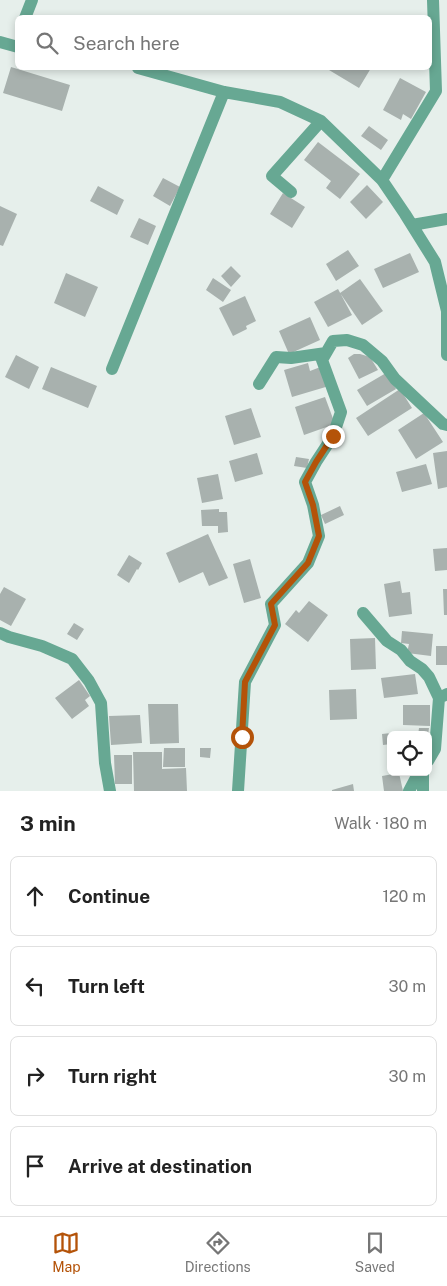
<!DOCTYPE html>
<html lang="en">
<head>
<meta charset="utf-8">
<style>
	:root { --surface:#fff; --page:#f6f6f6; --text:#222; --muted:#767676; --line:#e0e0e0; --accent:#b45309 }
	body { margin:0; font-family:"Public Sans",sans-serif; background:var(--page); color:var(--text) }
	.controls { position:absolute; right:15px; bottom:15px; display:grid; overflow:hidden; border-radius:8px; box-shadow:0 2px 8px #0003 }
	.controls button { width:45px; height:45px; display:grid; place-items:center; padding:0; border:0; border-bottom:1px solid var(--line); background:var(--surface); color:var(--text); font:25px sans-serif }
	.stop { position:absolute; width:15px; height:15px; margin:-11px; border:4px solid #b45309; border-radius:50%; background:#fff }
	.stop.end { background:#b45309; border-color:#fff; box-shadow:0 1px 5px #0008 }
	.list { margin:0; padding:0; list-style:none }
	h2 { display:flex; justify-content:space-between; align-items:center; height:65px; margin:0; padding:0 20px; font-size:21px }
	h2 small { font-size:16px; font-weight:400; color:var(--muted) }
	.list li { display:grid; grid-template-columns:32px 1fr auto; gap:15px; align-items:center; box-sizing:border-box; height:80px; margin:0 10px 10px; padding:0 10px; border:1px solid var(--line); border-radius:8px }
	.list b { display:block; font-size:19px; white-space:nowrap }
	.list em { font-size:16px; font-style:normal; color:var(--muted) }
	.icon { flex:none; width:28px; height:28px; fill:none; stroke:currentColor; stroke-width:2; stroke-linecap:round; stroke-linejoin:round }
	.map { position:relative; flex:none; width:447px; height:791px; overflow:hidden }
	.search { position:absolute; background:var(--surface); box-shadow:0 2px 8px #0003; left:15px; right:15px; top:15px; height:55px; display:flex; align-items:center; gap:12px; box-sizing:border-box; padding:0 18px; border-radius:8px; color:var(--muted); font-size:19px }
	.sheet { height:425px; background:var(--surface) }
	nav { display:flex; justify-content:space-around; align-items:center; box-sizing:border-box; height:70px; border-top:1px solid var(--line); background:var(--surface); font-size:14px; color:var(--muted) }
	nav a { display:grid; justify-items:center; gap:2px }
	nav .on { color:var(--accent) }
	.map>svg:first-child { display:block }
	.building { fill:#a8b1ae }
	.lines { fill:none; stroke-linecap:round; stroke-linejoin:round }
	.minor { stroke:#67a893; stroke-width:12 }
	.route { stroke:#b45309; stroke-width:6 }
</style>
</head>
<body>
<div class="map">
<svg width="447" height="791" viewBox="0 0 447 791">
	<rect width="100%" height="100%" fill="#e6efeb"/>
	<path class="building" d="M11,67l59,18 -8,26 -59,-18z
		M330,68h41l-12,20 -30,-18z
		M400,78l26,14 -15,27 -8,-5 -2,6 -18,-10z
		M369,126l19,14 -7,10 -20,-14z
		M318,142l42,32 -20,25 -14,-11 5,-7 -27,-21z
		M163,178l17,9 -10,19 -17,-10z
		M367,185l16,17 -17,17 -16,-17z
		M98,186l26,14 -7,15 -27,-14z
		M283,193l22,14 -13,21 -22,-14z
		M0,206l17,8 -14,32 -3,-1z
		M139,218l17,8 -8,19 -18,-8z
		M348,250l11,16 -23,15 -10,-17z
		M410,253l9,19 -36,16 -9,-19z
		M231,266l10,10 -10,11 -10,-11z
		M66,273l32,14 -13,30 -31,-14z
		M213,278l18,12 -8,12 -17,-12z
		M360,279l23,32 -21,14 -22,-32z
		M338,289l14,26 -24,12 -14,-25z
		M245,296l11,25 -10,5 1,3 -14,7 -14,-28z
		M310,317l10,23 -31,14 -10,-23z
		M354,354h6l10,3 8,13 -19,9 -11,-21z
		M16,355l23,12 -10,22 -24,-12z
		M308,363l2,8 13,-5 6,20 -37,11 -8,-27z
		M51,367l46,19 -9,22 -46,-19z
		M386,373l10,16 -29,17 -10,-16z
		M400,389l12,19 -44,28 -12,-18z
		M325,397l10,27 -31,11 -9,-28z
		M251,408l10,29 -27,8 -9,-29z
		M424,413l19,29 -27,17 -18,-29z
		M447,451v36l-9,2 -5,-36z
		M257,453l6,21 -28,8 -6,-21z
		M296,457l13,2 -2,9 -13,-2z
		M426,464l6,20 -30,8 -6,-20z
		M218,474l5,25 -21,4 -5,-25z
		M340,506l4,9 -19,9 -4,-9z
		M219,509v3h8l1,20 -10,1v-7h-16l-1,-16z
		M208,534l20,44 -19,8 -6,-14 -24,11 -13,-30z
		M447,548v22l-12,1 -2,-22z
		M129,555l13,8 -4,7 -1,-1 -8,14 -12,-8z
		M250,559l11,39 -17,5 -11,-39z
		M400,581l2,12 8,-1 2,22 -23,3 -5,-33z
		M4,587l22,12 -15,27 -11,-6v-26z
		M443,589h4v26h-3z
		M309,601l19,14 -20,27 -23,-18 11,-14 3,3z
		M74,623l10,6 -7,11 -10,-6z
		M402,631l31,3 -2,22 -24,-3 2,-9 -8,-1z
		M375,638l1,31 -25,1 -1,-31z
		M436,646h11v19h-11z
		M415,674l3,20 -34,4 -3,-20z
		M79,680l11,16 -5,4 4,6 -17,13 -17,-21z
		M356,689l1,30 -27,1 -1,-30z
		M148,704h30l1,39 -29,1z
		M403,705h27v21l-27,-1z
		M140,715l2,28 -31,2 -2,-29z
		M419,728h10l-1,7h-10z
		M391,733v11l-8,1 -1,-11z
		M164,748h21v19h-22z
		M200,748h11l-1,10 -10,-1z
		M133,752h29v17l24,-1 1,23h-53z
		M114,755h18v29h-17z
		M399,773l4,18h-19l-2,-15z
		M353,784l1,7h-22v-1z"/>
	<g class="lines">
		<path class="minor" d="M25,18l7,-18
			M0,42l18,5
			M138,68l86,24 56,10 41,19 61,59 23,34 30,48 12,49v44
			M382,180l54,-89 -3,-91
			M291,192l-19,-16 49,-55
			M412,225l35,-6
			M112,369l112,-277
			M259,384l17,-27 15,1 35,-5
			M363,613l24,28 14,9 9,11 12,8 7,8 10,21
			M0,633l9,4 33,9 30,13 17,22 12,22 4,60 5,28
			M428,761l7,-12 4,-51 8,-4
			M423,772v19
			M238,791l7,-109 30,-57 -4,-21 37,-41 11,-27 -6,-31 -8,-23 11,-20 17,-26 8,-24 -19,-52 11,-19 14,-1 16,5 19,16 13,18 48,45 4,1
			M409,791l10,-19"/>
	</g>
	<g class="lines">
		<path class="route" d="M242,737l3,-55 30,-57 -4,-21 37,-41 11,-27 -6,-31 -8,-23 11,-20 17,-26"/>
	</g>
</svg>
<div class="controls">
<button><svg class="icon" aria-label="locate" viewBox="0 0 24 24"><circle cx="12" cy="12" r="6"/><path d="M12 2v4M12 18v4M2 12h4M18 12h4"/></svg></button>
</div>
<div class="stop" style="left:242px;top:737px"></div>
<div class="stop end" style="left:333px;top:436px"></div>
<div class="search"><svg class="icon" aria-label="search" viewBox="0 0 24 24"><circle cx="10" cy="10" r="6"/><path d="M15 15l6 6"/></svg>Search here</div>
</div>
<section class="sheet">
<h2>3 min<small>Walk · 180 m</small></h2>
<ul class="list">
<li><svg class="icon" aria-label="ahead" viewBox="0 0 24 24"><path d="M12 20V5M6 11l6-6 6 6"/></svg><div><b>Continue</b></div><em>120 m</em></li>
<li><svg class="icon" aria-label="left" viewBox="0 0 24 24"><path d="M17 20v-9H6M10 6l-5 5 5 5"/></svg><div><b>Turn left</b></div><em>30 m</em></li>
<li><svg class="icon" aria-label="right" viewBox="0 0 24 24"><path d="M7 20v-9h11M14 6l5 5-5 5"/></svg><div><b>Turn right</b></div><em>30 m</em></li>
<li><svg class="icon" aria-label="arrive" viewBox="0 0 24 24"><path d="M6 21V4h12l-3 4 3 4H6"/></svg><div><b>Arrive at destination</b></div></li>
</ul>
</section>
<nav>
<a class="on"><svg class="icon" aria-label="map" viewBox="0 0 24 24"><path d="M3 6l6-2 6 2 6-2v14l-6 2-6-2-6 2zM9 4v14M15 6v14"/></svg>Map</a>
<a><svg class="icon" aria-label="directions" viewBox="0 0 24 24"><path d="M12 3l9 9-9 9-9-9zM9 14v-3h6M13 9l2 2-2 2"/></svg>Directions</a>
<a><svg class="icon" aria-label="saved" viewBox="0 0 24 24"><path d="M7 4h10v16l-5-4-5 4z"/></svg>Saved</a>
</nav>
</body>
</html>
